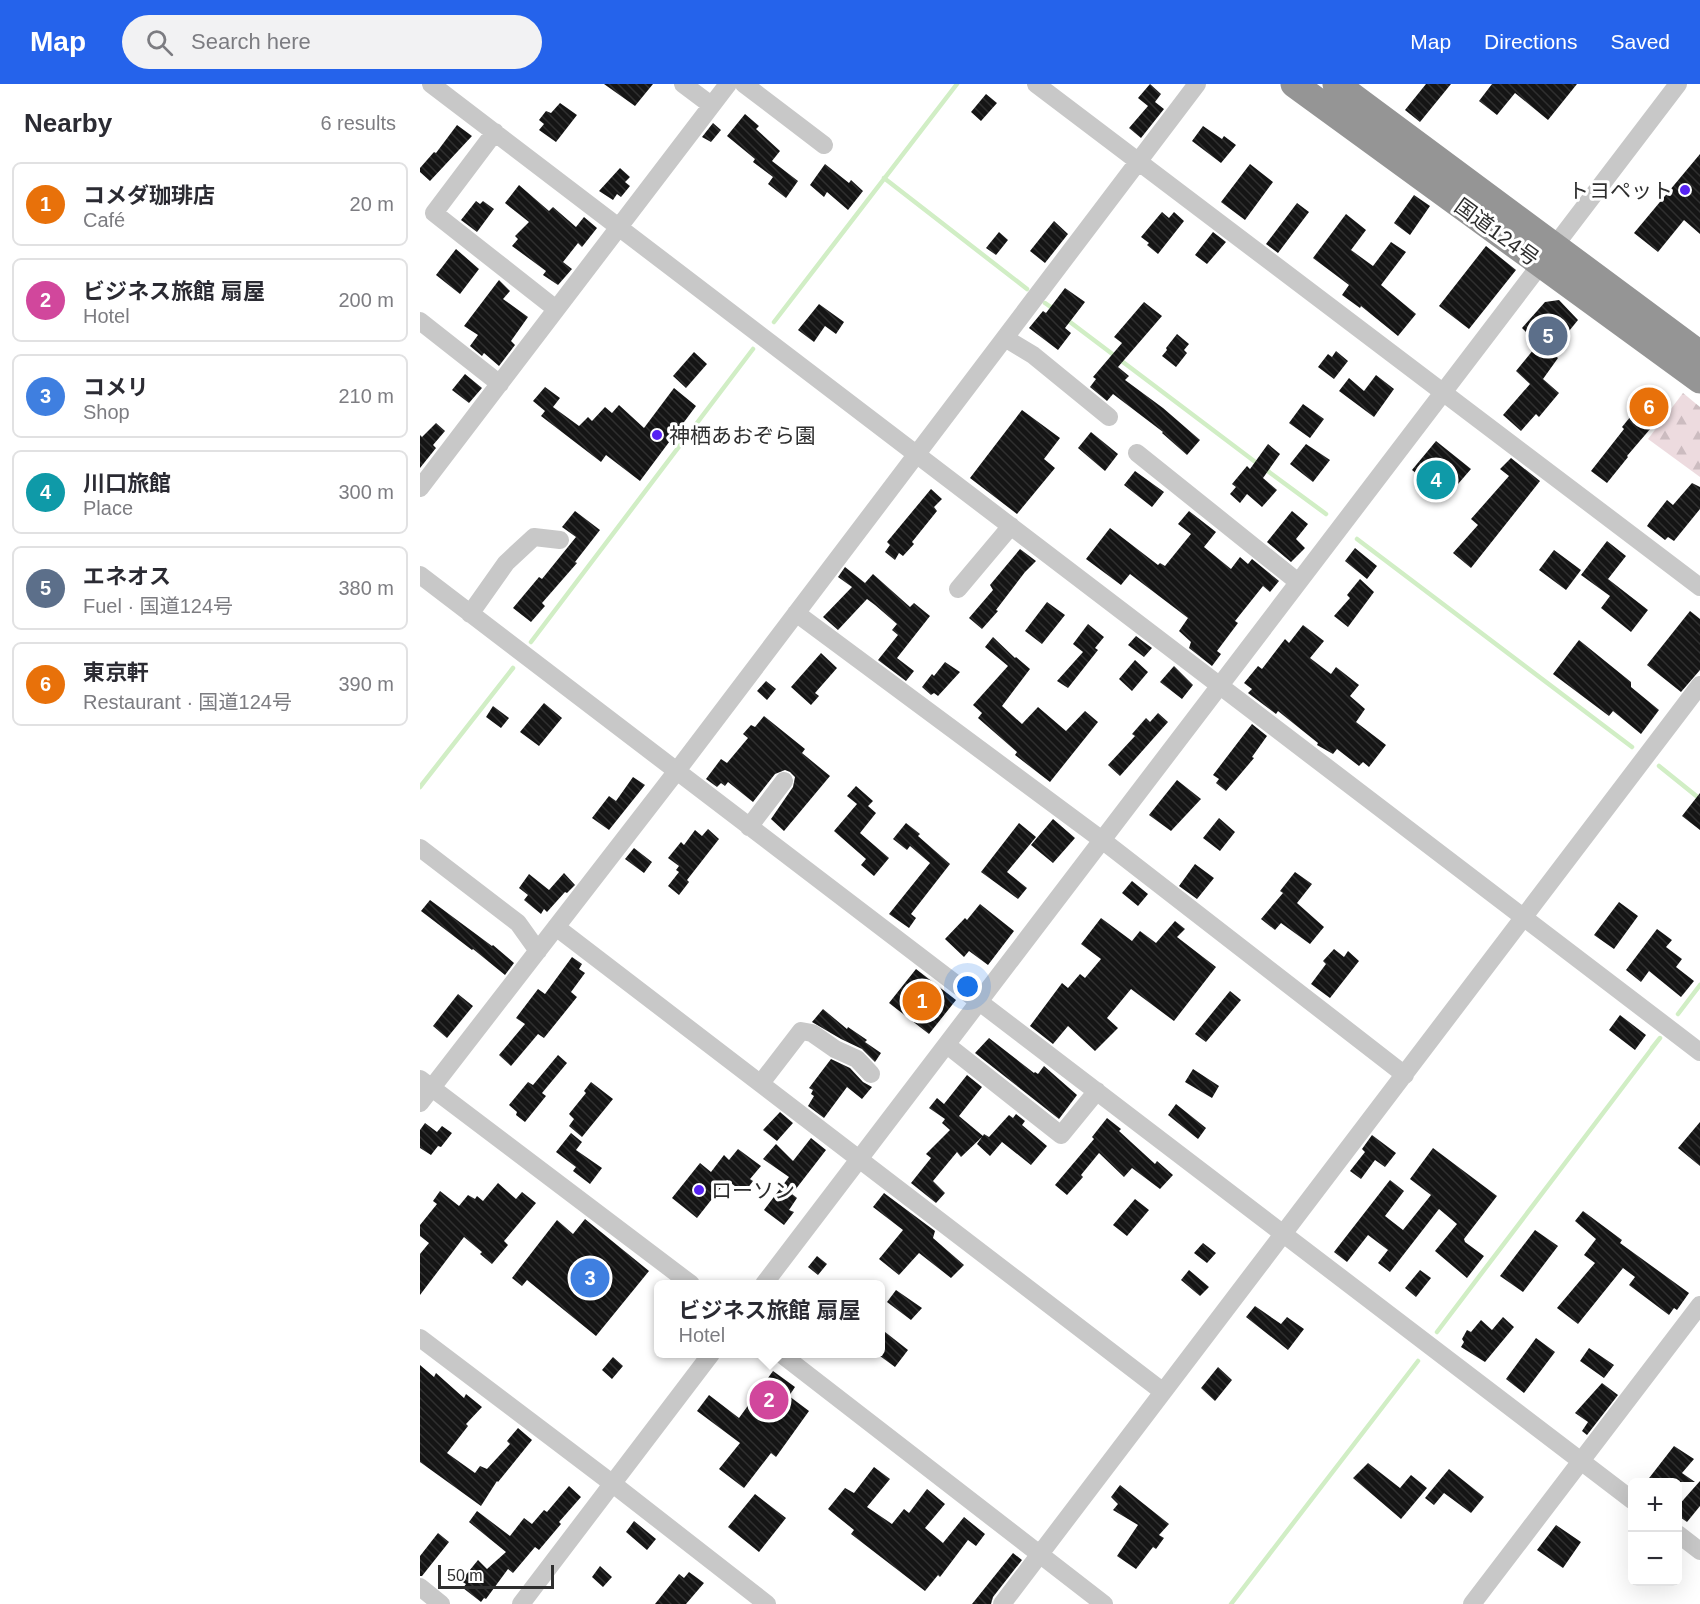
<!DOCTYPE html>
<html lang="en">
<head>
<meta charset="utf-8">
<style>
	:root { --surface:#fff; --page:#f2f2f3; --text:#2b2b33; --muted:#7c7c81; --line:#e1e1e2; --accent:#2563eb }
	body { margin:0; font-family:Helvetica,"Noto Sans JP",sans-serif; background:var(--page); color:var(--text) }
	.controls { position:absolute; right:18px; bottom:18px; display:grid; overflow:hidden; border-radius:9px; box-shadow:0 6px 24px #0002 }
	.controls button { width:54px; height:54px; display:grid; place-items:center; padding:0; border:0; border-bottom:2px solid var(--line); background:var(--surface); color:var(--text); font:30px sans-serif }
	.scale { position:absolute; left:18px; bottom:15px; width:116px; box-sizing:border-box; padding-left:6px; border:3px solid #2e2e2e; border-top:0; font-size:16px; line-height:21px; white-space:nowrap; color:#2e2e2e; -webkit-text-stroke:4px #fff; paint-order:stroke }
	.you { position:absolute; left:548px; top:903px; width:21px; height:21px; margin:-15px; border:4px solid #fff; border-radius:50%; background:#1a73e8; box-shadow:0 0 0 9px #1a73e833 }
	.badge { display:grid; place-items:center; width:39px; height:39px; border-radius:50%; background:var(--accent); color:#fff; font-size:20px; font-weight:700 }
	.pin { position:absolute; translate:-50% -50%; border:3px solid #fff; box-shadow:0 2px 6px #0006 }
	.popup { position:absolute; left:234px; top:1196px; width:231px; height:78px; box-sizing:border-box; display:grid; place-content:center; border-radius:9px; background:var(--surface); filter:drop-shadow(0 2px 4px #0005); font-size:20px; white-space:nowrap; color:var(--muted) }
	.popup b { font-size:22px; color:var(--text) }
	.popup::after { content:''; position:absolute; left:50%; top:100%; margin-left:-12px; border:12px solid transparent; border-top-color:var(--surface) }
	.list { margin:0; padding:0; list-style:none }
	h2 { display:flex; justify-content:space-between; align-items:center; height:78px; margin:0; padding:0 24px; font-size:26px }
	h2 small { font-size:20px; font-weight:400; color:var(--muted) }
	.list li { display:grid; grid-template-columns:39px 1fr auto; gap:18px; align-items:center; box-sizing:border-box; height:84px; margin:0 12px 12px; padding:0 12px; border:2px solid var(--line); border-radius:9px }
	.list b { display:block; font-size:22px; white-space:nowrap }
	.list p { margin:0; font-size:20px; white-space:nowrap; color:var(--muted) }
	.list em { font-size:20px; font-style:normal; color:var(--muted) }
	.icon { flex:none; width:33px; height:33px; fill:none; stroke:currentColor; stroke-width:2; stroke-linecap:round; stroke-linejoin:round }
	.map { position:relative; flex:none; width:1280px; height:1520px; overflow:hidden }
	header { display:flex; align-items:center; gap:36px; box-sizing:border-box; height:84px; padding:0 30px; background:var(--accent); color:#fff }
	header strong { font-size:28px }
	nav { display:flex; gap:33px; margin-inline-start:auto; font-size:21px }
	.search { width:420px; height:54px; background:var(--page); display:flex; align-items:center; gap:15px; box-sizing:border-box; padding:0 21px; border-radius:33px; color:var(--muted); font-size:22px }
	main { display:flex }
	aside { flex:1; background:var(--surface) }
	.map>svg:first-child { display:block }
	.forest { fill:url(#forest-firs) }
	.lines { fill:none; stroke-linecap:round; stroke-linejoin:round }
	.stream { stroke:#d1eec5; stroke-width:4.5 }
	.building { fill:url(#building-back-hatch) }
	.minor { stroke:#c8c8c8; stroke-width:18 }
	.highway { stroke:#959595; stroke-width:27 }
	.poi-dot { fill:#5622f3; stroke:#fff; stroke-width:2 }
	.labels { text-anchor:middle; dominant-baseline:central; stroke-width:6; stroke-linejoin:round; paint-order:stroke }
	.poi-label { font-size:21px; fill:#2e2e2e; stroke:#fff; text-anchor:start }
	.street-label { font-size:21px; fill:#2e2e2e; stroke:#fff }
</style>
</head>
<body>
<header>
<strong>Map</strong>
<div class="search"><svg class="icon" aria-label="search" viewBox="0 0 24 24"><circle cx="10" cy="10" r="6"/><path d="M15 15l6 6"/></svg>Search here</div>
<nav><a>Map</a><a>Directions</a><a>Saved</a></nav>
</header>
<main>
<aside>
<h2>Nearby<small>6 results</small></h2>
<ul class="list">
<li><span class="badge" style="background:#e8710a">1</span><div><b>コメダ珈琲店</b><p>Café</p></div><em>20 m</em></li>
<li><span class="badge" style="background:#d1479c">2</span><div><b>ビジネス旅館 扇屋</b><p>Hotel</p></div><em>200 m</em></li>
<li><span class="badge" style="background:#3f7fe0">3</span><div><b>コメリ</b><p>Shop</p></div><em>210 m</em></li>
<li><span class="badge" style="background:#0f9aa8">4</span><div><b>川口旅館</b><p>Place</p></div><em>300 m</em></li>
<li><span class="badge" style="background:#5c6f8a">5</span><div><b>エネオス</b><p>Fuel · 国道124号</p></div><em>380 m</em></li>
<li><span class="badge" style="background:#e8710a">6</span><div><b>東京軒</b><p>Restaurant · 国道124号</p></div><em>390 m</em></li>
</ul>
</aside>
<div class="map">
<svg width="1280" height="1520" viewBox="0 0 1280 1520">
	<defs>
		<pattern id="forest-firs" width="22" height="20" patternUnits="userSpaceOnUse" patternTransform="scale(1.5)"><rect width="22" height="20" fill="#eddbdf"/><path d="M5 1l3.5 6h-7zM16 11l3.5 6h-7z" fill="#ccbcc0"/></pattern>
		<pattern id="building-back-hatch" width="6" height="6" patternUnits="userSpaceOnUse" patternTransform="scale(1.5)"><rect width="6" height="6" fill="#151515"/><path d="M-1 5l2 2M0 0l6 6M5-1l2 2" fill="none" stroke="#2f2f2f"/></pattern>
	</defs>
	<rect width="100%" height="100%" fill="#fff"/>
	<path class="forest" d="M1263,309l17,14v70l-52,-38z"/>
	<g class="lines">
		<path class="stream" d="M464,94l143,111
			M625,219l10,7
			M646,235l192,145
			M354,238l183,-238
			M845,385l61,45
			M937,455l275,208
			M111,558l222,-293
			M1239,682l41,33
			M0,703l93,-119
			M1258,930l22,-29
			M1017,1248l223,-294 -8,10
			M811,1520l187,-243"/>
	</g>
	<path class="building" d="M184,0h49l-18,22z
		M730,0l11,10 -6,8 9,7 -23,29 -12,-10 19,-22 -10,-8z
		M1006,0h25l-31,38 -15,-12z
		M1072,0h85l-29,36 -33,-27 -18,22 -18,-14z
		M566,10l11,9 -16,18 -10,-9z
		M140,19l17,12 -21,27 -17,-12 5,-6 -5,-4 7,-9 5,2z
		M325,30l14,12 -3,3 24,22 -8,10 26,20 -12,17 -18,-14 5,-7 -20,-15 2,-3 -28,-23z
		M293,39l8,7 -10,12 -9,-5z
		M37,41l15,11 -42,45 -10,-9v-4l14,-16 2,1z
		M783,42l19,13 2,-3 12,9 -15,18 -29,-22z
		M1280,70v80l-16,-14 -26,32 -24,-19z
		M405,80l24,19 2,-3 12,11 -15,19 -21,-18 -3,5 -14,-12z
		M830,80l23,18 -28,38 -24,-18z
		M200,84l10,9 -5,5 5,4 -9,11 -4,-3 -4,6 -14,-9z
		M99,101l30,26 4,-4 23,20 8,-10 13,11 -15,19 -4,-4 -15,19 9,7 -14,16 -15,-10 3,-4 -34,-25 6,-7 -3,-3 14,-14 -24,-19z
		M994,111l16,11 -20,29 -16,-12z
		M56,117l4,3 3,-3 11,8 -17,23 -16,-12z
		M877,119l12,9 -31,41 -12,-9z
		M742,128l7,6 5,-6 10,9 -26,33 -11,-9 2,-2 -8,-6z
		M926,130l20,16 -15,20 22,16 18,-24 15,10 -25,33 35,29 -18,22 -37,-30 -1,2 -18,-13 7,-10 -36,-27z
		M634,137l14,13 -23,29 -15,-12z
		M579,148l9,8 -12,15 -10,-7z
		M793,148l13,10 -19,22 -12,-9z
		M1066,162l30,24 -47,59 -30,-23z
		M36,165l23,20 -19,25 -24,-19z
		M79,196l11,11 -7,8 25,18 -17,24 4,4 -16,21 -15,-13 -2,3 -12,-10 8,-11 -14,-9z
		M645,204l20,14 -20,26 6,5 -13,17 -29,-22 14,-17 3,2z
		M1139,216l19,20 -26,32 6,6 -15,21 16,14 -20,24 -3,-3 -15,17 -18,-16 27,-31 -14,-13 22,-27 -16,-16 23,-26z
		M724,218l18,14 -44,51 11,9 -4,4 38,28 37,32 -13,15 -25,-22 1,-1 -50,-38 -6,7 -17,-14 6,-8 -3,-2 29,-34 -8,-6z
		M399,220l25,18 -8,12 -11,-8 -11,16 -16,-12z
		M757,250l12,10 -5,6 3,3 -11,14 -14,-11 5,-6 -1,-2z
		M916,267l12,10 -14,18 -16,-12 10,-13 4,3z
		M274,268l13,12 -21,24 -13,-12z
		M45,290l17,14 -13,15 -17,-13z
		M956,291l18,14 -20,28 -35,-26 10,-13 15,13z
		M125,303l15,11 -7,9 26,19 9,-9 4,4 13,-14 7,6 7,-8 25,23 30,-40 22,18 -56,75 -34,-26 -5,7 -60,-46 4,-5 -12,-10z
		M1224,303l25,20 -42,49 1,1 -21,26 -16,-12 33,-42 -2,-2 13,-16 -6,-4z
		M883,320l21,15 -14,19 -21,-15z
		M602,326l38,28 -16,21 11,9 -38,46 -47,-36z
		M16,339l9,8 -12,14 3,3 -16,20v-33l2,2z
		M671,348l27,22 -13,17 -27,-23z
		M1016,357l35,28 -13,15 -3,-2 -11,13 -32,-25z
		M848,360l12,10 -17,24 14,12 -15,17 -15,-13 -7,9 -10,-9 6,-7 -4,-3 15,-18 3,3z
		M886,360l24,16 -17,22 -23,-18z
		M1091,374l29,23 -69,87 -18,-15 25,-28 -7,-6 38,-43 -9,-7z
		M715,387l29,21 -12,15 -28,-22z
		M1272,399l8,4v22l-26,32 -6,-4 -3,3 -18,-14 2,-3 18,-23 6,5z
		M511,405l11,10 -8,8 3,4 -25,31 2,2 -11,12 -4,-3 -4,7 -10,-8 5,-7 -3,-3z
		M155,427l25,19 -25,32 2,1 -35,40 3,3 -14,16 -18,-14 26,-31 3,2 34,-42 -14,-10z
		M769,427l27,21 -12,15 27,22 9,-12 8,7 4,-5 27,22 -9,11 -7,-6 -28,35 3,2 -21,28 4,3 -9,12 -23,-18 2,-6 -12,-11 9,-13 -58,-44 -9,11 -35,-26 24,-31 48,37 2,-2 5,3 26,-32 -13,-10z
		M872,427l16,13 -12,15 9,9 -14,14 -24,-20z
		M1187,457l19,15 -18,23 40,31 -17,22 -30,-24 9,-12 -29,-21z
		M935,464l22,18 -10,13 -22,-18z
		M600,465l16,12 -11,11 -29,38 2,1 -16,18 -13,-11 24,-28 -3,-5z
		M1134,466l27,20 -15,20 -27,-20z
		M425,483l20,16 8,-9 37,33 4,-4 16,13 -33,42 17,13 -8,10 -28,-21 20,-25 -6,-5 5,-6 -22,-19 -8,-6 -29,31 -15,-13 29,-30 -14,-10z
		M940,495l14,13 -26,35 -14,-11 16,-18 -3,-3z
		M627,518l18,13 -23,29 -17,-13z
		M1270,527l10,8v51l-19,22 -34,-27z
		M668,540l16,13 -9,11 3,2 -30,38 -11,-7 26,-29 -10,-8z
		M883,541l21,16 -14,17 21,16 5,-7 23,18 -9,11 15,13 -9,13 30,23 -17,22 -6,-5 -4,4 -22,-17 -4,5 -16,-9 1,-2 -40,-32 -2,3 -28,-21 4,-4 -8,-6 14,-17 4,3 23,-30 4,4z
		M716,552l16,12 -8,9 -16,-12z
		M573,553l22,21 1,-1 14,12 -28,37 20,18 16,-17 28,24 19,-20 13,11 -48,60 -35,-27 2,-3 -39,-34 4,-5 -9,-8 35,-39 -23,-19z
		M1159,556l52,42v5l28,23 -18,24 -28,-23 -4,5 -56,-42z
		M401,569l16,15 -22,25 4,3 -8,9 -20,-18z
		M715,576l13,12 -16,19 -13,-12z
		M525,578l15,10 -22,24 -4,-3 -3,2 -9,-8 10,-13 2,2z
		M754,582l19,19 -11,14 -22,-17z
		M346,597l10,8 -9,11 -10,-9z
		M124,619l18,15 -23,28 -19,-14z
		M73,622l16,12 -8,10 -15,-11z
		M738,629l10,9 -48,54 -12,-11 27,-29 -3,-2 14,-16 4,4z
		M344,632l41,33 -3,4 28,23 -46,55 -13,-12 22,-32 2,-10 -5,-5 -5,-2 -10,4 -22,28 -25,-20 -3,4 -4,-3 -4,4 -11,-8 15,-20 6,4 21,-25 -5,-4 8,-9 4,2z
		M832,640l15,12 -15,21 2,1 -28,33 -10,-8 3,-4 -6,-4z
		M213,693l12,8 -36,45 -17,-12 17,-22 7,5z
		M757,696l24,19 -30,32 -22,-16z
		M436,702l17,15 -5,5 8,7 -16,20 29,25 -15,18 -13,-11 5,-6 -32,-28 23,-27 -10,-8z
		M1280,709v37l-18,-14z
		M799,734l16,14 -15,19 -17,-13z
		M633,735l22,19 -22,25 -22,-18z
		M486,739l14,11 -2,2 32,28 -39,50 5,4 -7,10 -20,-14 41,-51 -20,-17 -3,4 -14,-11z
		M599,739l17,14 -29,35 20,16 -9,11 -37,-27z
		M288,745l11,10 -32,41 2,2 -10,13 -11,-9 11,-14 -3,-2 3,-4 -11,-8 13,-16 3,3 11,-15 7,6z
		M214,764l18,14 -8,11 -19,-14z
		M775,780l19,14 -17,21 -18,-13z
		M875,788l17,12 -15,19 27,24 -14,17 -29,-21 -6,7 -14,-11 22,-26 -3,-2z
		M144,789l11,12 -8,8 -2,-1 -18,20 -3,-3 -3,5 -17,-14 4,-5 -9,-7 10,-14 20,16z
		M712,797l16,13 -10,12 -16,-13z
		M10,816l62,46 1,-1 21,18 -9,12 -32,-26 -1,1 -51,-39z
		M1199,818l19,14 -24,33 -20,-14z
		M560,820l34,27 -26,34 -19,-14 -5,6 -19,-18 20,-21 2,2z
		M681,834l31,23 8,-10 16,12 19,-22 10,8 -8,8 39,30 -42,54 -43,-32 -24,29 11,10 -23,23 -27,-25 -15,18 -23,-18 32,-43 6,5 12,-14 5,4 16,-19 -20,-15z
		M1237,845l15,11 -6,7 16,12 -6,8 18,14 -13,16 -32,-26 -8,11 -15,-12z
		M914,865l10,8 4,-6 11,10 -29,37 -19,-14 15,-20 -3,-3z
		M152,873l10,7 -3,5 6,4 -14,19 6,5 -33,41 -6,-4 -27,32 -12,-11 26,-31 -9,-6 22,-29 7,5z
		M496,885l40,31 -27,34 -40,-31z
		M810,907l11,9 -35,42 -11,-8z
		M38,910l15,12 -26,32 -14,-12z
		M403,925l24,20 1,-2 19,13 -2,2 16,11 -6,9 -13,-13 -21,-10 -29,-17z
		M1200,931l26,20 -11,15 -26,-20z
		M569,954l45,35 1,-1 3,2 6,-8 33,29 -18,24 -84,-66z
		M138,971l9,8 -25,30 4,3 -21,26 -9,-7 1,-3 -8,-7 19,-23 5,3z
		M411,975l19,9 13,14 9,5 -10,12 -15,-12 -23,31 -16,-12 6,-10 -3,-2 2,-4 -4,-2z
		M773,985l26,17 -7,12 -27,-16z
		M547,991l15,12 -23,29 24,20 1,-2 5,3 20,-22 4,3 3,-4 9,7 -3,4 25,21 -16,19 -29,-23 -12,14 -13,-12 5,-7 -21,20 -4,-5 -24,29 12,12 -9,10 -25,-20 20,-25 -5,-4 24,-24 -8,-7 3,-4 -16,-11 8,-10 7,6z
		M171,998l22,17 -31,38 -13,-11 5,-7 -5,-5 17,-21 -2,-2z
		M756,1020l30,24 -8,11 -30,-24z
		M360,1028l13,11 -16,18 -14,-11z
		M687,1034l14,11 -2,2 36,33 2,-3 16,14 -13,14 -28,-21 -8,9 -25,-24 -18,22 2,2 -16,18 -12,-10 39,-46 -2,-2z
		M1280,1038v44l-22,-18z
		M5,1039l12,9 5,-6 10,7 -11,14 -3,-1 -7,9 -11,-7v-18z
		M151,1049l11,9 -6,8 26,18 -12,16 -17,-13 3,-4 -20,-15z
		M952,1051l24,18 -11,14 -10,-7 -14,19 -11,-8 15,-19 -3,-3z
		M391,1054l15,12 -34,44 5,4 -8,12 5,2 -10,13 -20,-15 25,-33 -26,-18 13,-15 17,17z
		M1013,1064l64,48 -33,43 1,3 19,14 -17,22 -32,-27 22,-27 -18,-15 -49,63 -12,-9 10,-13 -20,-15 -21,27 -13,-10 56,-72 14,11 -19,25 18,14 28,-35 -21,-16z
		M318,1065l23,17 -11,13 3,2 -9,12 -17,-13 -30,38 -25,-20 28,-35 11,9 13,-17 5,5z
		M78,1099l18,16 6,-7 14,11 -32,38 4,4 -16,19 -12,-10 2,-2 -18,-15 -44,58v-41l9,-11 -9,-7v-11l17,-21 -4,-3 7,-10 19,15 9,-11 7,4 2,-3 6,5z
		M464,1109l51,38 -2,7 31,27 -13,13 -32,-25 -20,22 -20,-16 24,-29 -30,-23z
		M715,1115l14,11 -22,26 -14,-11z
		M1163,1127l39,29 -2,3 69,50 -12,17 -3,-2 -5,7 -40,-30 6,-8 -12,-9 -45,56 -21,-16 38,-45 -11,-8 12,-16 -21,-18z
		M165,1135l64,52 -53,65 -69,-56 -5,6 -10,-8 45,-58 16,14z
		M1115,1146l23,16 -35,46 -23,-16z
		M783,1159l13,10 -9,10 -13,-10z
		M397,1172l10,8 -9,11 -10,-8z
		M769,1186l20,17 -9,9 -19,-16z
		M1000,1186l11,8 -15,19 -11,-9z
		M476,1206l26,18 -11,12 -24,-18z
		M835,1222l26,18 6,-7 17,12 -16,21 -42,-33z
		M1083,1233l11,10 -29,35 -24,-15 3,-5 -2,-3 5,-9 4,2 10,-12 11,10z
		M460,1244l28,22 -13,17 -15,-11z
		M1116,1254l19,14 -31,41 -18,-14z
		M1169,1264l25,17 -10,13 -24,-17z
		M193,1273l10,9 -11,13 -10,-9z
		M0,1281l14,12 2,-4 28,25 2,-4 16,13 -16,17 2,2 -21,27 28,20 5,-7 7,3 23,-25 -3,-3 11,-13 14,12 -34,42 -1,-1 -16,25 -61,-44z
		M798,1283l14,13 -17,21 -14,-13z
		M353,1287l22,16 -6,9 20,15 -33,46 -5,-4 -27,35 -25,-19 21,-26 -43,-32 12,-16 30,23z
		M1182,1299l16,12 -31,40 -5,-4 6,-9 -13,-9z
		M1254,1362l20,13 -12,14 13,9h-49z
		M948,1379l32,25 11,-13 16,13 -26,31 -48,-41z
		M454,1383l16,12 -23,28 25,17 12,-15 5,4 18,-24 18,15 -20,24 18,15 21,-26 21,17 -9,12 -8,-6 -28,37 -2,-2 -13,16 -74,-57 3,-4 -26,-21 17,-21 9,5z
		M1029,1385l35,28 -13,16 -27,-20 -10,12 -9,-7z
		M1280,1397v25l-13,16 -10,-7v-8z
		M700,1401l49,39 -10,11 5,3 -8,11 -3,-2 -17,22 -19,-13 21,-31 -25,-15 5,-6 -7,-7z
		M149,1402l12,11 -22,25 2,2 -22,26 -4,-3 -22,26 -5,-4 -22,30 -2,-1 -3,4 -18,-14 3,-4 -5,-3 17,-21 9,9 19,-17 -37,-30 8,-11 33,25 14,-18 8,6 12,-14 3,2z
		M335,1410l31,24 -27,34 -31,-25z
		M214,1437l22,18 -9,11 -21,-18z
		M1136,1441l25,17 -18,26 -26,-18z
		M18,1449l11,9 -27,34h-2v-20z
		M593,1469l9,7 -29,37 -2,7h-19z
		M180,1482l12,11 -9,10 -11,-10z
		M269,1488l15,11 -18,21h-31l24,-30 5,4z"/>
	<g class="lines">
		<path class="minor" d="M11,0l1269,968
			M263,0l28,21
			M324,0l80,61
			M616,0l664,503
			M75,48l-61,81 122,96
			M0,237l80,63
			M585,254l28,17 76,62
			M717,369l161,129
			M0,404l308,-404
			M0,491l1212,925
			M538,505l53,-63
			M376,529l306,227 303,235
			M50,530l36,-51 28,-26 26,3
			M329,743l35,-46
			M0,764l98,75 20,28
			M136,843l606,464
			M527,961l114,90 36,-44
			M0,995l271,205
			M341,999l40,-52 11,2 23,16 22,10 14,15
			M0,1019l256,-331 521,-688
			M344,1200l914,-1200
			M0,1254l193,146 154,120
			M361,1270l323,250
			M1258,1450l22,17
			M0,1503l21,17
			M101,1520l190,-250
			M582,1520l698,-919
			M1052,1520l228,-299"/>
		<path class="highway" d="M874,0l406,296
			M916,0l364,270"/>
	</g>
	<g class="poi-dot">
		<circle cx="1265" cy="106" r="6"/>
		<circle cx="237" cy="351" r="6"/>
		<circle cx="279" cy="1106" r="6"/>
	</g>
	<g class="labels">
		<g class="poi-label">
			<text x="1253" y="106" text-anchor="end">トヨペット</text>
			<text x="249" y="351">神栖あおぞら園</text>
			<text x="291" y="1106">ローソン</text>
		</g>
		<g class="street-label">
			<text transform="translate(1077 148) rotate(36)">国道124号</text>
		</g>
	</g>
</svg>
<div class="controls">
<button>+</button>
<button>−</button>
</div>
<div class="scale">50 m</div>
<div class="you"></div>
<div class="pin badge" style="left:502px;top:917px;background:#e8710a">1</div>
<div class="pin badge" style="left:349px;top:1316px;background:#d1479c">2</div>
<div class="popup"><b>ビジネス旅館 扇屋</b>Hotel</div>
<div class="pin badge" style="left:170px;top:1194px;background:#3f7fe0">3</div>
<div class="pin badge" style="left:1016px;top:396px;background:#0f9aa8">4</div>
<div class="pin badge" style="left:1128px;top:252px;background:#5c6f8a">5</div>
<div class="pin badge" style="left:1229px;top:323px;background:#e8710a">6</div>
</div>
</main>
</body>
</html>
